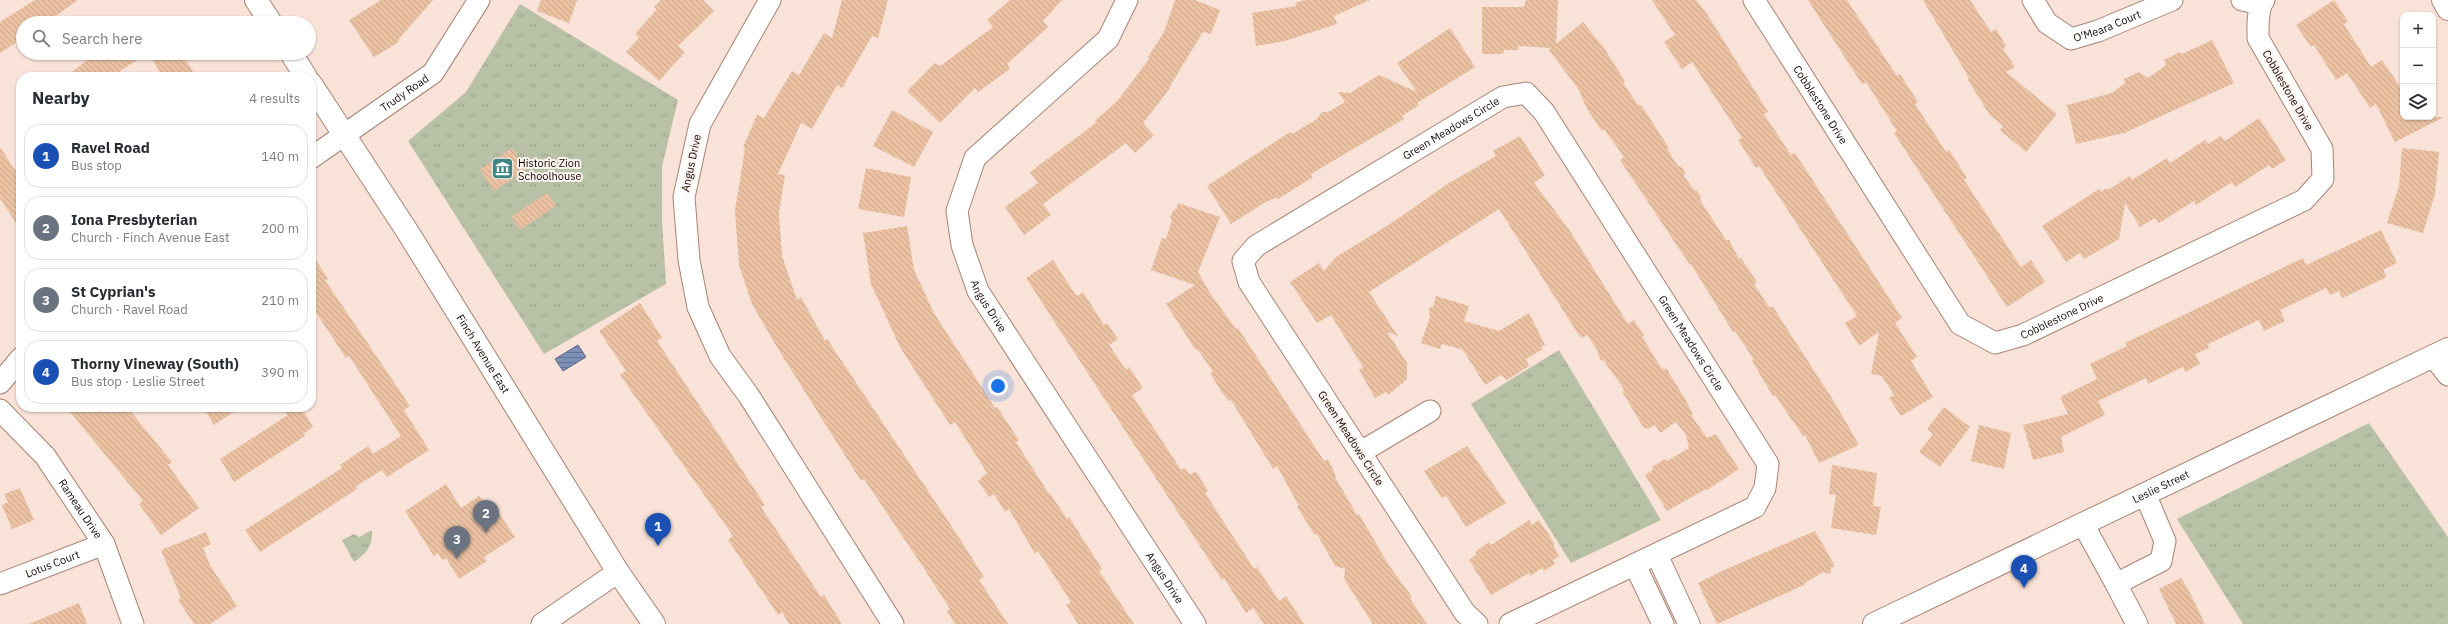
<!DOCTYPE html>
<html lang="en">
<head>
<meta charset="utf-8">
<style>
	:root { --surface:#fff; --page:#f2f2f3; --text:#2b2b33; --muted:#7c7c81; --line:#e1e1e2; --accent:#3e8683 }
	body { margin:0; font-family:"IBM Plex Sans",sans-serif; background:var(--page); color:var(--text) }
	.controls { position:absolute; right:12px; top:12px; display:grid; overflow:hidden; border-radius:8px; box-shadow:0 1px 3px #0004 }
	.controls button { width:36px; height:36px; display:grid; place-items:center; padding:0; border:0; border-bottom:1px solid var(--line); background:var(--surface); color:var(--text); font:20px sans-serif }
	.you { position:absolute; left:998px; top:386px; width:14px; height:14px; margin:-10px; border:3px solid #fff; border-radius:50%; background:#1a73e8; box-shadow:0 0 0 6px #1a73e833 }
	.badge { display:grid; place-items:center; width:26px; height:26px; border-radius:50%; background:var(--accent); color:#fff; font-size:13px; font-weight:700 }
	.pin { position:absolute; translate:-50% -33px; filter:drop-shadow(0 1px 2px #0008) }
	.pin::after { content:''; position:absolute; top:21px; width:14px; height:12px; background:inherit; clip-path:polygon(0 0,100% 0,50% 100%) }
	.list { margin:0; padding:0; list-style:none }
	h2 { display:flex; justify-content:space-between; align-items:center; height:52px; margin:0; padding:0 16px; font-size:17px }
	h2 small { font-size:13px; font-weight:400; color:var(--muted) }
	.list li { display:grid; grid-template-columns:26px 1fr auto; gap:12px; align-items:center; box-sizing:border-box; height:64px; margin:0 8px 8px; padding:0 8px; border:1px solid var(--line); border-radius:16px }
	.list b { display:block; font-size:15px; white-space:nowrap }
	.list p { margin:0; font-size:13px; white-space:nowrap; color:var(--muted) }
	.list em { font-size:13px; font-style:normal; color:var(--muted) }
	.icon { flex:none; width:22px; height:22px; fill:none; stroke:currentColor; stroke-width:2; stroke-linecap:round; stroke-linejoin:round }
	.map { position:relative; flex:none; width:2448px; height:624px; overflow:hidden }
	.search { position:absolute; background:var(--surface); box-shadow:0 1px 3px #0004; left:16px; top:16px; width:300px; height:44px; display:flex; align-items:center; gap:10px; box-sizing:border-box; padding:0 14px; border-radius:22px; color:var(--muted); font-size:15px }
	.panel { position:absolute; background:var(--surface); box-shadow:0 1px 3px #0004; left:16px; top:72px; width:300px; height:340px; border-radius:16px }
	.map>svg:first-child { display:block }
	.park { fill:url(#park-tufts) }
	.water { fill:url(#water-rules); stroke:#5e6882 }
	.building { fill:url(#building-back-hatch) }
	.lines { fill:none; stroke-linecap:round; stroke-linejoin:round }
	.street-casing { stroke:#a78474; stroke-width:23 }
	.secondary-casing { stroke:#a78474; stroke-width:24 }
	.street { stroke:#fff; stroke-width:21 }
	.secondary { stroke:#fff; stroke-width:22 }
	.labels { text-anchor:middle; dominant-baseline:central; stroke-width:4; stroke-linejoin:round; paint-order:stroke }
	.street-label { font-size:11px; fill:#160a05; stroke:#fbf3ef }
	.poi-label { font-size:11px; fill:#160a05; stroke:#fbf3ef; text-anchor:start }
</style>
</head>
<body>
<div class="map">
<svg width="2448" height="624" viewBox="0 0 2448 624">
	<defs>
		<pattern id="park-tufts" width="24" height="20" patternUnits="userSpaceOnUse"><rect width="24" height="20" fill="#b8c1a6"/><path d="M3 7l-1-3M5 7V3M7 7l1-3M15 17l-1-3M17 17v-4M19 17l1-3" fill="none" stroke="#9da48d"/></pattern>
		<pattern id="water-rules" width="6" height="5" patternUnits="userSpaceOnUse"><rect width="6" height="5" fill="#7d90b7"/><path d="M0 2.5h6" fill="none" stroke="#657493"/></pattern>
		<pattern id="building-back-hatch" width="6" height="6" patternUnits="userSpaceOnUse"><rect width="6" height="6" fill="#eac2a3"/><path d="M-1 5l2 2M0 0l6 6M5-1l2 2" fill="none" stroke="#c8a58b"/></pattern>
	</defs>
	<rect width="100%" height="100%" fill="#f9e2d7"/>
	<path class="park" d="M520,4l158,96 -16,66v54l4,64 -122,70 -136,-213 58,-49z
		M1559,350l102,170 -90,43 -100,-159z
		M2369,423l79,114v87h-205l-66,-105z
		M372,530c1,16 -5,23 -18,32l-12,-22 12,-6 5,3z"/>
	<path class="water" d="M578,345l8,12 -23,14 -8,-12z"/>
	<path class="building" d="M35,0h43l-32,23h-23v15l-23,15v-31z
		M381,0h52l-35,40 1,2 -25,15 -25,-37z
		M541,0h36l-8,23 -32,-12z
		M661,0h42l11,11 -36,35 7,6 -26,29 -33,-29 13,-14 -4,-4 22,-25 -3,-2z
		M842,0h46l-10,38 -6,-2 -30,52 -5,-3 -25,44 -11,-6 -23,51 7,1 -6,38 3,43 15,44 4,-3 24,44 2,-2 131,197 26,41 -5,3 29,44h-53l-8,-13 3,-2 -27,-42 -59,-88 -3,2 -83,-132 -26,-45 -13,-39 -4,-54 10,-63 -2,-1 14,-32 7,3 28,-47 7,4 25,-42 8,5z
		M1010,0h52l-19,21 5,6 -41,37 3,5 -32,23 -3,-4 -35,35 -33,-32 28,-28 5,3 53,-39 -6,-7z
		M1175,0h20l25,10 -9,24 -8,-2 -33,54 1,1 -28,36 11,12 -19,18 -9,-10 -83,61 8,11 -27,20 -19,-28 33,-24 -8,-11 66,-49 -1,-2 23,-21 32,-42 -2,-1 16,-25z
		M1305,0h65l-36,16 3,8 -52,17 -29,5 -4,-33 44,-7 -1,-3z
		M1526,0h32l-2,44 27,-22 21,26 21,33 -2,2 15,22h3l4,6 24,37 -2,1 11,17 4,1 3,5 -1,4 10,14 3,1 4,6 -1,3 26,40h3l10,19 2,-1 16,24 -3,2 15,23h4l62,96 24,42 -40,18 -14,-28 -2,1 -28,-41 -2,1 -21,-35 2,-1 -19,-29 -2,1 -42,-68 -1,1 -70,-105 4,-3 -20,-28 -2,2 -15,-22 -8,-19 -30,-40 2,-2 -33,-2v4h-14l-1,4h-21v-47h42z
		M1652,0h44l11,14 61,98 -4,2 27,41 4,-2 107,165 -7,5 22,34 -6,4 22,36 -32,19 -12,-18 5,-3 -12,-19 -11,-2 8,-42 -20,14 -14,-23 12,-7 -98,-150 -3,2 -18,-28 4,-2 -50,-76 -10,7 -18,-27 11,-7z
		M1808,0h39l50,76 3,-2 18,28 -3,2 31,48 3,-2 18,28 -3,2 57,87 10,-7 14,22 -38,25 -113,-174 3,-2 -31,-49 -4,2z
		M1923,0h47l21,32 5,-3 10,17 -3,3 12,18 -9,5 51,42 -31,38 -26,-22 3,-4 -14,-12 -21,-34 1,-2z
		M2334,0l14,22 -4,2 27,43 11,-7 21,31v26h41l-49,25 -19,-38 -6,4 -23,-35 -11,7 -22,-35 -3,2 -15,-22z
		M1450,28l25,39 -58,36 2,2 -3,2 -14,9 2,3 -93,55 2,3 -35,22 -1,-2 -13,6 -33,21 -24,-38 83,-54 2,2 25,-15 5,-7h6l17,-10 -7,-10 12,1 29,-18 38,17 -20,-29z
		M2212,40l22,43 -110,50 -48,11 -9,-39 45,-12 13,-10 -1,-4 15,-7 9,6 18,-13 -2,-5 16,-8 2,2z
		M97,53h84l16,24h-34l-15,-24 -37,24h-46z
		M892,110l41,22 -19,35 -41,-21z
		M2259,118l27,42 -14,9 -3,-4 -34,22 -3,-5 -36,23 -2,-4 -35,22 -4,-5 -15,9 -15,-24 -6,36 -35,20 -4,-6 -14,9 -24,-36 57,-37 2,3 6,-4 1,2 22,-14 2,4 35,-22 3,5 35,-23 3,4 13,-8 4,5z
		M1520,136l25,39 -11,8 36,48 58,93 6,-4 10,15 -2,2 18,29 4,4 2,-2 19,31 8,15 -2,1 16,23 9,-4 23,35 -32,21 -1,-1 -39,22 -22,-36 8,-5 -1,-3 13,-8 2,2 22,-13 -3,-13 -10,-13 -16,11 -5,-8 -7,4 -5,-2 -20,-34 1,-4 -20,-28 -3,-1 -3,-5v-4l-11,-16 -5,3 -4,-4 -79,-125 -130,83 29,44 -11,-4 20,31v16l-19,16 -2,-3 -11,6 -16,-28 4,-3 -32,-52 -14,8 -27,-41 29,-19 5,8 12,-14 54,-33 59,-41 47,-27 -3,-5z
		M0,147l21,32v52l-21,-33z
		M512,148l14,22 -32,21 -14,-22z
		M2402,148l37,4 -4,42 -12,39 -36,-10 12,-37z
		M866,168l45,9 -7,40 -46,-8z
		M547,193l9,13 -36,24 -9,-13z
		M1178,203l42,14 -22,55 12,21 26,36 2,-1 86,133 4,-2 8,17 -1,1 22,38 2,-1 29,50 24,33 -2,2 17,25h-54l-29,-45 1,-10 -10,-3 -18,-32 -2,1 -18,-28 2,-1 -22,-40 -4,3 -42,-69 -2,1 -6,-7 -13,-21 3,-1 -15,-22 -3,-1 -29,-45 29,-19 -44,-15 11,-32 4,1 6,-19 -2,-3 3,-6 3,-2z
		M907,226l7,44 20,43 61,95 2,-1 22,33 -3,2 33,52 1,-1 17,26 2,-2 33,52 -3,2 35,53h-56l-12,-19 5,-3 -33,-51 -3,3 -26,-45 -4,3 -11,-18 -5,3 -11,-16 9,-8 -32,-51 -5,3 -50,-78 -29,-63 -8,-51z
		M2381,230l16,33 -14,7 4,7 -45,21 -3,-7 -9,4 -4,-7 -46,22 5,11 -21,10 -5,-11 -51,24 1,4 -14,6 5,10 -15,8 -2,-5 -35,17 -2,-6 -48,23 7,14 -44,22 3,15 -31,8 -10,-35 45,-11 -8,-17 37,-18 -7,-15 37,-18 -2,-3 178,-85 3,7z
		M311,252l17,27 -3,1 85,126 -6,4 25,40 -42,27 -5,-7 -27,17 2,2 -97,63 -15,-22 97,-62 -2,-3 28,-19 5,8 28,-18 -52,-80 -3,2 -35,-53z
		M1053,260l22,34 3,2 5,-4 21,33 3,-2 11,16 -9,6 17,25 3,-3 14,21 -11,7 49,75 4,-2 5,7 6,-4 12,20 -3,2 49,76 3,-2 22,34 7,-5 18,28h-40l-11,-16 -7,5 -22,-35 -2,2 -196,-302z
		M1436,296l33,10 -5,15 35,10 30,-18 16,32 -4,2 2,2 -17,10 3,7 -22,14 -6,-5 -16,10 -22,-35 -21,-6 -2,5 -19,-6 9,-26 -1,-9 4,-1z
		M640,303l22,35 -5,3 108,164 -4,2 60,90 3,-2 18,29h-53l-7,-12 -4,3 -50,-75 5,-4 -113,-161 6,-4 -27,-40z
		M66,407h61l45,55 -4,3 31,43 -38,27 -22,-31 4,-3z
		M203,407h38l-27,18z
		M283,407h18l12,20 -10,7 2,2 -71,46 -14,-23 68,-44z
		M1944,407l26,20 -30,40 -21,-15 14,-18 -6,-5z
		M1979,425l32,8 -7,36 -33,-8z
		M1467,446l39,57 -40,24 -20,-31 -4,2 -2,-2 -16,-25z
		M1832,465l45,8 -4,33 8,1 -5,28 -45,-7 5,-33 -7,-1z
		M446,484l15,24 18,-12 14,21 6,-4 16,24 -31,20 3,4 -28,18 -13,-21 -4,2 -4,-7 -4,3 -29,-45z
		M20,488l14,32 -22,9 -10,-24 6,-3 -4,-8z
		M1529,520l3,5 7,-5 16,24 -2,1 6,11 -6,4 2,4 -11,7 -2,-3 -12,8 -1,-3 -38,22 -22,-35 8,-6 -2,-2 14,-10 2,3z
		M1815,531l20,35 -4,2 -1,6 -7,-2 -18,11 -1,2 -87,39 -19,-41 26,-13z
		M206,532l5,12 -8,4 8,19 26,39 -27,18h-16l-16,-24 3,-2 -20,-48z
		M2181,578l7,11 17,35h-29l-17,-35z
		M79,603l8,21h-58z"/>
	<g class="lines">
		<defs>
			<g id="street">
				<path d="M770,0l-70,124 -16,73 5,63 9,47 22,49 29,40 144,228"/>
				<path id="s1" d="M1127,0l-19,39 -133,119 -18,53 5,34 16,46 217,333"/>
				<path id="s2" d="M1754,0l206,324 35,19 28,-8 281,-135 19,-21 -1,-30 -64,-111c0,-12 -1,-29 6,-38"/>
				<path id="s3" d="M2033,0l14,23 24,16 27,-8 74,-31"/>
				<path d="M2242,0l19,4"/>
				<path id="s4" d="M311,158l122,-85 46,-73"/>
				<path d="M2433,356l15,19"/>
				<path d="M0,383l21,-25"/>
				<path id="s5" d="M0,410l45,46 59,88 29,80"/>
				<path d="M1361,452l69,-41"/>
				<path d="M2083,524l33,60"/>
				<path d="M1657,555l32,69"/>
				<path d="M1635,565l28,59"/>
				<path id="s6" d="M0,584l104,-40"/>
				<path d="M542,624l76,-52"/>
				<path id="s7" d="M1477,624l-12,-11 -216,-331 -6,-21 13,-15 222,-134 25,-15 23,-4 18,19 224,352 -3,24 -10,19 -245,117"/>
				<path d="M2137,624l-21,-40 45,-23 4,-20 -20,-47"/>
			</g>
			<g id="secondary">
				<path d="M256,0l15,23"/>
				<path d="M2443,0l5,9"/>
				<path d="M291,53l15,24"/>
				<path id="s8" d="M311,84l98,150 209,338 36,52"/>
				<path id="s9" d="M1874,624l574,-275"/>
			</g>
		</defs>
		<use href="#street" class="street-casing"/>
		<use href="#secondary" class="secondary-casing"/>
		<use href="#street" class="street"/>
		<use href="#secondary" class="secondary"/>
	</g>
	<defs>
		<symbol id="museum-square" viewBox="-11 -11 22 22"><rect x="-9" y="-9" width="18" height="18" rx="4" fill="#3e8683" stroke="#fbf3ef"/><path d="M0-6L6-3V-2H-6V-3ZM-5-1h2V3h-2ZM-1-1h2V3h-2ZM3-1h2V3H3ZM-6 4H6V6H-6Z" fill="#fff"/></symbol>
	</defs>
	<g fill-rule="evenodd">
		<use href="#museum-square" x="490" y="156" width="25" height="25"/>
	</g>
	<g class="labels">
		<g class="street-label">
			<text stroke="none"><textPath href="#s3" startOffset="94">O'Meara Court</textPath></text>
			<text transform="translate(2288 90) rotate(60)">Cobblestone Drive</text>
			<text stroke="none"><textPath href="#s4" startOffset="114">Trudy Road</textPath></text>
			<text stroke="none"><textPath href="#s2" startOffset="124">Cobblestone Drive</textPath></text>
			<text stroke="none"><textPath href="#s7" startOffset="681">Green Meadows Circle</textPath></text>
			<text transform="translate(691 163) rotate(-78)">Angus Drive</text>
			<text stroke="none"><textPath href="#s1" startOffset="379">Angus Drive</textPath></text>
			<text stroke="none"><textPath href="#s2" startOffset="496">Cobblestone Drive</textPath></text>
			<text stroke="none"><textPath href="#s7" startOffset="1065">Green Meadows Circle</textPath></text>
			<text stroke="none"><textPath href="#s8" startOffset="320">Finch Avenue East</textPath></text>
			<text transform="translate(1351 438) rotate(57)">Green Meadows Circle</text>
			<text stroke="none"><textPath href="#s9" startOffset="318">Leslie Street</textPath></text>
			<text stroke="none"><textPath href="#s5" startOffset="128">Rameau Drive</textPath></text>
			<text stroke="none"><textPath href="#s6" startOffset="56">Lotus Court</textPath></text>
			<text stroke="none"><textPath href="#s1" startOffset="703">Angus Drive</textPath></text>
		</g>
		<g class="poi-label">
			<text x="518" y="163">Historic Zion<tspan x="518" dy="13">Schoolhouse</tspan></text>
		</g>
	</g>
</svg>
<div class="controls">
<button>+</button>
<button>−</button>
<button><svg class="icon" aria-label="layers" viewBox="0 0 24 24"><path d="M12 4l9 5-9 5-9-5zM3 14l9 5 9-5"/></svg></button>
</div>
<div class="you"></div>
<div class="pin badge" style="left:658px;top:546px;background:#1a4fb4">1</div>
<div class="pin badge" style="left:486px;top:533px;background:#6b7280">2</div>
<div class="pin badge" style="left:457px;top:559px;background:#6b7280">3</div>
<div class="pin badge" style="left:2024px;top:588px;background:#1a4fb4">4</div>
<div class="search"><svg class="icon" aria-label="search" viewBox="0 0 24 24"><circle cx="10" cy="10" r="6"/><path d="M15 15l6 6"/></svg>Search here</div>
<section class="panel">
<h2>Nearby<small>4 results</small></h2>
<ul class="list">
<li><span class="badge" style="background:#1a4fb4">1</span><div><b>Ravel Road</b><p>Bus stop</p></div><em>140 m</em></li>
<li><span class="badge" style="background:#6b7280">2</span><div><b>Iona Presbyterian</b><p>Church · Finch Avenue East</p></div><em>200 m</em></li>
<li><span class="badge" style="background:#6b7280">3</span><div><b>St Cyprian's</b><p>Church · Ravel Road</p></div><em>210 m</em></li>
<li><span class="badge" style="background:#1a4fb4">4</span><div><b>Thorny Vineway (South)</b><p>Bus stop · Leslie Street</p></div><em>390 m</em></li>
</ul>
</section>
</div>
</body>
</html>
